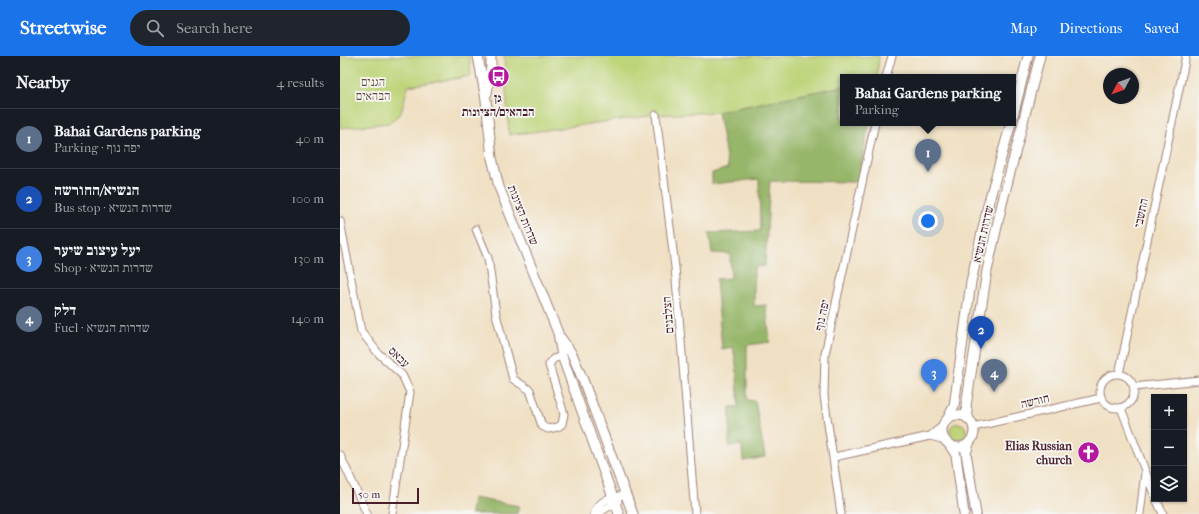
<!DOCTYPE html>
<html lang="en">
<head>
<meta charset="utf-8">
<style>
	:root { --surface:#171b24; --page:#20242c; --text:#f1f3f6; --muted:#9ea1a6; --line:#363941; --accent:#1a73e8 }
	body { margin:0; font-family:"IM FELL French Canon","Frank Ruhl Libre",serif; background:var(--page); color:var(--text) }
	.controls { position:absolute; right:12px; bottom:12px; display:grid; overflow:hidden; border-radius:0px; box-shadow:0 1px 3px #0004 }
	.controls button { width:36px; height:36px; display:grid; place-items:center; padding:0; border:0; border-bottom:1px solid var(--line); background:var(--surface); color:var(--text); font:20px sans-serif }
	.compass { position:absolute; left:763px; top:12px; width:36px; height:36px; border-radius:50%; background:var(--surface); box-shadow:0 1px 3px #0004; rotate:229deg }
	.scale { position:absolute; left:12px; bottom:10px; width:67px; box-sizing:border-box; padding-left:4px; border:2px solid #4a1f2b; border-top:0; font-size:11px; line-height:14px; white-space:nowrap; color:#4a1f2b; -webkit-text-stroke:3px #f6f6f2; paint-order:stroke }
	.you { position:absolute; left:588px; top:165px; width:14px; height:14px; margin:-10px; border:3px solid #fff; border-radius:50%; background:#1a73e8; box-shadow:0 0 0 6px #1a73e833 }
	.badge { display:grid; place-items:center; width:26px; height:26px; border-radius:50%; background:var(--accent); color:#fff; font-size:13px; font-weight:700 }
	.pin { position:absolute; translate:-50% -33px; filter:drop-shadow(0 1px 2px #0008) }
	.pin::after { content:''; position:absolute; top:21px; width:14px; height:12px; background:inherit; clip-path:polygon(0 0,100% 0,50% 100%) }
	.popup { position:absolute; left:500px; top:18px; width:176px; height:52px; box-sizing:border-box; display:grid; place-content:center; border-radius:0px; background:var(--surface); filter:drop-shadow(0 1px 3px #0005); font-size:13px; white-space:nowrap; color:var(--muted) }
	.popup b { font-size:15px; color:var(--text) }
	.popup::after { content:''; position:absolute; left:50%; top:100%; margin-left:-8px; border:8px solid transparent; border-top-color:var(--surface) }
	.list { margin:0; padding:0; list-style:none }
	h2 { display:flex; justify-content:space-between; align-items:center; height:52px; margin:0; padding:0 16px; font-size:17px }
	h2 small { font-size:13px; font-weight:400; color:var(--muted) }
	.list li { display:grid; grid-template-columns:26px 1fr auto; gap:12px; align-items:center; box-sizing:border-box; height:60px; padding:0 16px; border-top:1px solid var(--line) }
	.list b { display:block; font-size:15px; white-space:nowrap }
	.list p { margin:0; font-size:13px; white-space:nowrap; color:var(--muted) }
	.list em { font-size:13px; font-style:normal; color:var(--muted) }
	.icon { flex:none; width:22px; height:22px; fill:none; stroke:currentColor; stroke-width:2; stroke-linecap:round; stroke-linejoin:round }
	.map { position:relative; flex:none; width:859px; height:458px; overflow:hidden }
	header { display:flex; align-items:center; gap:24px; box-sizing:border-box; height:56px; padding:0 20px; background:var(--accent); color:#fff }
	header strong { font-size:19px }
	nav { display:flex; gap:22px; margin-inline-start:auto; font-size:14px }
	.search { width:280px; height:36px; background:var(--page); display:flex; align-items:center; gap:10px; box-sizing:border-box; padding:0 14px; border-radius:22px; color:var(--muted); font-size:15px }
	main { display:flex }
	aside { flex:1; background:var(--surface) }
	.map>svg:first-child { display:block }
	.green { fill:#bed479; stroke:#847a52 }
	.forest { fill:#96b669; stroke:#706a4a }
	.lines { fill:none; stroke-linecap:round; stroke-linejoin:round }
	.minor-casing { stroke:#9d8077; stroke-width:9 }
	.tertiary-casing { stroke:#9d8077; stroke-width:11 }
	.minor { stroke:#fff; stroke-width:7 }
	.tertiary { stroke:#fff; stroke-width:9 }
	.labels { text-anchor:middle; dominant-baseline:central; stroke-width:3.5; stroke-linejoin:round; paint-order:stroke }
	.park-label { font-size:12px; fill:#674c3e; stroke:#f6f6f2 }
	.poi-label { font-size:12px; font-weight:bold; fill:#4a1f2b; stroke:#f6f6f2 }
	.street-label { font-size:12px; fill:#4a1f2b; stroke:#f6f6f2 }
</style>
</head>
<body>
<header>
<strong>Streetwise</strong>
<div class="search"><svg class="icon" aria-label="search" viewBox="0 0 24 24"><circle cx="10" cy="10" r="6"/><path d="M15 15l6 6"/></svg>Search here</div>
<nav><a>Map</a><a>Directions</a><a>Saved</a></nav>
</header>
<main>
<aside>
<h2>Nearby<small>4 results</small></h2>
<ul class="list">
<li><span class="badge" style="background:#5c6f8a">1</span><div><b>Bahai Gardens parking</b><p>Parking · יפה נוף</p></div><em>40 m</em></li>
<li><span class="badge" style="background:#1a4fb4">2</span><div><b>הנשיא/החורשה</b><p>Bus stop · שדרות הנשיא</p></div><em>100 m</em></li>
<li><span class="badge" style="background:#3f7fe0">3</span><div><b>יעל עיצוב שיער</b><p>Shop · שדרות הנשיא</p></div><em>130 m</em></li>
<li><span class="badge" style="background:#5c6f8a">4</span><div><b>דלק</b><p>Fuel · שדרות הנשיא</p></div><em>140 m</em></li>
</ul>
</aside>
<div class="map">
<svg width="859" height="458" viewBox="0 0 859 458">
	<rect width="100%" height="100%" fill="#f6f6f2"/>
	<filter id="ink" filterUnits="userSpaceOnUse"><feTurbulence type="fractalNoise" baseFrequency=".025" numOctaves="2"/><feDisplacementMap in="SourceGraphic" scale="8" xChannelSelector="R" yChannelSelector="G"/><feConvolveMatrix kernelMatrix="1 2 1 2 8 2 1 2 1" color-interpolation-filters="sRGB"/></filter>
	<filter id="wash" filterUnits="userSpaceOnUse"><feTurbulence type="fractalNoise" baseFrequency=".012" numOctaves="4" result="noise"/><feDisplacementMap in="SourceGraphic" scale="16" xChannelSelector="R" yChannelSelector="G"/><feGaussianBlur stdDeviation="0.9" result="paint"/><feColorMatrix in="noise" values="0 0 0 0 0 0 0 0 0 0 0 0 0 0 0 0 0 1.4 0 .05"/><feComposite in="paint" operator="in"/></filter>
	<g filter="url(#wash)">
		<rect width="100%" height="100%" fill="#f0e0c3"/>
		<path class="green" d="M0,0h129l2,20 -63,10 -7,27 -12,10 -49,5z
			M164,0h375l-2,21h-34v9l-125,26 -62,3 -147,20z
			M610 375a8 8 0 1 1 16 0a8 8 0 1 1-16 0Z"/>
		<path class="forest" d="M503,30v37h26l-11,59 -88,-1 -5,85 -11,1v39l12,-1 4,37 -23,3v55l8,1 10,56 -22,4 -1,-16 -13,1 1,-39h9l-3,-44 -3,-16 -11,2 -6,-70 15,-1 -1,-24 -18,-1 -3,-20 51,-2 -1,-52 -47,5v-11l16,-5 -10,-56z
			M133,442l46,8 -2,8h-46z"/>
	</g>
	<g filter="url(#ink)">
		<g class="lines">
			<defs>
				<path id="minor" d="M546,21l6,-21
					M316,59l19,152 20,247
					M0,165l21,110 17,22 24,22 8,17 -18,122
					M136,173l12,29 8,56 17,65 17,11 12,36 6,3 10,-2 4,-3 2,-10 -15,-49 4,-6 9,-3
					M760 335a17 17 0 1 1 34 0a17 17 0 1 1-34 0Z
					M779,318l67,-318
					M794,331l65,-7
					M781,352l33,86
					M633,371l128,-29
					M590,380l14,-11
					M0,399l27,59
					M494,401l96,-21 16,4
					M816,443l7,15
					M254,458c5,-15 19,-18 32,-19
					M257,458l21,-13
					M501,458l-17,-118 1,-42 50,-231
					M800,458l5,-41"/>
				<path id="tertiary" d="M138,0l8,44 6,58 7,29 59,146 4,23 57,158
					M147,37l4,-27v-10
					M673,60l15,-60
					M221,282l11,16 11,26 50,134
					M602 375a16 16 0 1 1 32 0a16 16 0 1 1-32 0Z
					M608,362l6,-12 17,-124 18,-81 22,-78
					M629,364l-3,-14 21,-135 15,-67 38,-148
					M630,385l-4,12 10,61
					M609,388l7,11 8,59"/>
			</defs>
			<use href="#minor" class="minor-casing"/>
			<use href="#tertiary" class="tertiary-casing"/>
			<use href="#minor" class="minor"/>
			<use href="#tertiary" class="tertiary"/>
		</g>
	</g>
	<defs>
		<symbol id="bus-disc" viewBox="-11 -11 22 22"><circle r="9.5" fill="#b5179e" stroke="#f6f6f2"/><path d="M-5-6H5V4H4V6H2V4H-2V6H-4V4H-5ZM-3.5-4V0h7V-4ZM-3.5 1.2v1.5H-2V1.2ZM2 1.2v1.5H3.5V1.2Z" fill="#fff"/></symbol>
		<symbol id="church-disc" viewBox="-11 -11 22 22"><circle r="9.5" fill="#b5179e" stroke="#f6f6f2"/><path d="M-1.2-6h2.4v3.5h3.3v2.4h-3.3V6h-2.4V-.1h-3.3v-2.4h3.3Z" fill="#fff"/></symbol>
	</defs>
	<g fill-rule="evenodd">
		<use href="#bus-disc" x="146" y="8" width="25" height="25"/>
		<use href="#church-disc" x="736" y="384" width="25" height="25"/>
	</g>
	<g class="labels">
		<g class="park-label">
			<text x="33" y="26">הגנים<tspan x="33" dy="14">הבהאים</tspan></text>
		</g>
		<g class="poi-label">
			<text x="158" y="42">גן<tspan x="158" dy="14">הבהאים/הציונות</tspan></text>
			<text x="732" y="390" text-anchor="end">Elias Russian<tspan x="732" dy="14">church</tspan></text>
		</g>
		<g class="street-label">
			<text transform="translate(801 157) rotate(-78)">התשבי</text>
			<text transform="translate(183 159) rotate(68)">שדרות הציונות</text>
			<text transform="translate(643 178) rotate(-77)">שדרות הנשיא</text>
			<text transform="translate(328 259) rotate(-95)">הצלבנים</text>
			<text transform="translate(482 259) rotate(-78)">יפה נוף</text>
			<text transform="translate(59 301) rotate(45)">עבאס</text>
			<text transform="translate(695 345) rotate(-13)">חורשה</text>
		</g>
	</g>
</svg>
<div class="controls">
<button>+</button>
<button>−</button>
<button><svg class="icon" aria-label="layers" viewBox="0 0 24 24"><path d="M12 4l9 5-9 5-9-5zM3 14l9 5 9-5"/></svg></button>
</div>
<svg class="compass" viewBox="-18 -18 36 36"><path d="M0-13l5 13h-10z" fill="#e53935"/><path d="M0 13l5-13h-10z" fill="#9ea1a6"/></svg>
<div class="scale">50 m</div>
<div class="you"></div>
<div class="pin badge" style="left:588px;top:116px;background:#5c6f8a">1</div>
<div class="popup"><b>Bahai Gardens parking</b>Parking</div>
<div class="pin badge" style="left:641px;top:293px;background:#1a4fb4">2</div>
<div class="pin badge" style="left:594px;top:336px;background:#3f7fe0">3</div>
<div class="pin badge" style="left:654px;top:336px;background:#5c6f8a">4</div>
</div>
</main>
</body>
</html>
